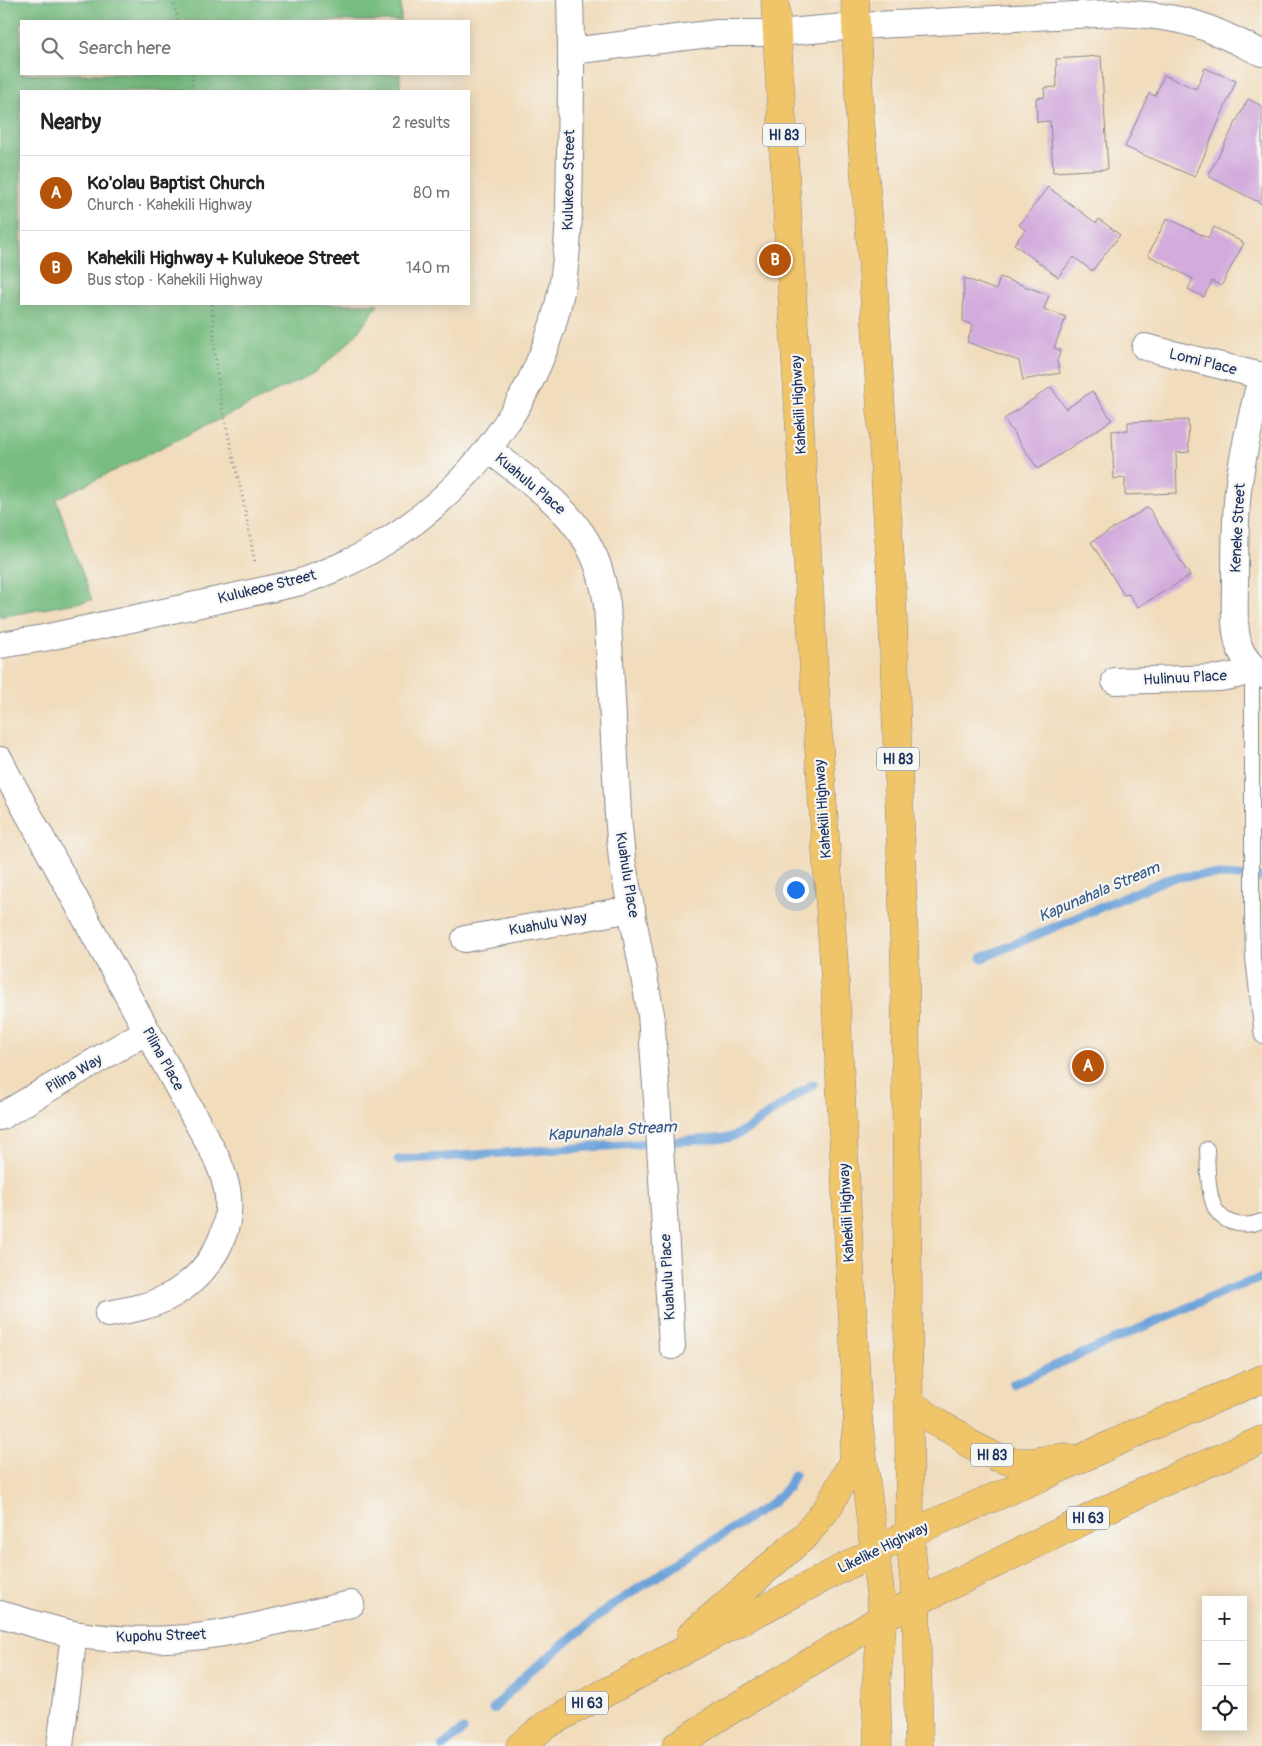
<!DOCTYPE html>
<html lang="en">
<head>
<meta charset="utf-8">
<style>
	:root { --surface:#fff; --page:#f2f2f2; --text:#222; --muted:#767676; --line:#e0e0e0; --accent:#b45309 }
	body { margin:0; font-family:Pangolin,sans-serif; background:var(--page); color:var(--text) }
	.controls { position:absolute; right:15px; bottom:15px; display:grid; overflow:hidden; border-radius:0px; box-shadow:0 2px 12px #0003 }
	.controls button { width:45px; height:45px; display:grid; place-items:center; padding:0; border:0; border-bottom:1px solid var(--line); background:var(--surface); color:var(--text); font:25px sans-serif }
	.you { position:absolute; left:795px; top:889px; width:18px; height:18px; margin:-12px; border:4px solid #fff; border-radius:50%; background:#1a73e8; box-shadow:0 0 0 8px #1a73e833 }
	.badge { display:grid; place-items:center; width:32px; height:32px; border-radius:50%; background:var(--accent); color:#fff; font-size:16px; font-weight:700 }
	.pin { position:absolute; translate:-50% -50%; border:2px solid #fff; box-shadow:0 1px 5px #0006 }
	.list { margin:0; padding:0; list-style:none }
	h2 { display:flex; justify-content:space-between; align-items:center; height:65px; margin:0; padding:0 20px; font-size:21px }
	h2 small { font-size:16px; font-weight:400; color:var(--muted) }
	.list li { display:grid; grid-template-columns:32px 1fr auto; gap:15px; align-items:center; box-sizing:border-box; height:75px; padding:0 20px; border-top:1px solid var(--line) }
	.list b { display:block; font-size:19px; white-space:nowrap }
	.list p { margin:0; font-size:16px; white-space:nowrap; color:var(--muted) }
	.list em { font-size:16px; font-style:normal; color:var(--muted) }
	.icon { flex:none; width:28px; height:28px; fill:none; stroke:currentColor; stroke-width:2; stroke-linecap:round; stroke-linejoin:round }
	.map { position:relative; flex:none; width:1262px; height:1746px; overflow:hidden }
	.search { position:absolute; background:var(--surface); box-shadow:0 2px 12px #0003; left:20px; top:20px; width:450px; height:55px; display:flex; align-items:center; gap:12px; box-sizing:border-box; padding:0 18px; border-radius:0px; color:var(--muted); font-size:19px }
	.panel { position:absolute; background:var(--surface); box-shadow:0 2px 12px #0003; left:20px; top:90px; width:450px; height:215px; border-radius:0px }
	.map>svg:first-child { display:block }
	.forest { fill:#78bd81; stroke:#4a7670 }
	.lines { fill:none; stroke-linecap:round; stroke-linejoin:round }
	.stream { stroke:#6ca2d9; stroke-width:9 }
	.building { fill:#d3acdd }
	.lane-casing { stroke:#86868c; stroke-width:16 }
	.street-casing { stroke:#86868c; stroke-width:28 }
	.primary-casing { stroke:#86868c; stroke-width:29 }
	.highway-casing { stroke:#86868c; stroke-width:29 }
	.path { stroke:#86868c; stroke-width:3; stroke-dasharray:1 4; stroke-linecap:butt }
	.lane { stroke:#fff; stroke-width:14 }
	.street { stroke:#fff; stroke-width:26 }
	.primary { stroke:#f0c469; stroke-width:28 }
	.highway { stroke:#f0c469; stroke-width:28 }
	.labels { text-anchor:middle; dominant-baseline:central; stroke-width:4.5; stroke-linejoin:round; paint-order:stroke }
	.shield { fill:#f6f6f2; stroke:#5d6b8a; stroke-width:1 }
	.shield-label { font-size:14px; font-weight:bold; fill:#1b2f5e }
	.street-label { font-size:15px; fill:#1b2f5e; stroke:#f6f6f2 }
	.water-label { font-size:16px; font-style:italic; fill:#375789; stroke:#f6f6f2 }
</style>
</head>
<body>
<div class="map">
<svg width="1262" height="1746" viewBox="0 0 1262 1746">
	<rect width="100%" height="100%" fill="#f6f6f2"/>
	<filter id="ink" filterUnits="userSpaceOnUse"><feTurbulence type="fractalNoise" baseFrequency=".02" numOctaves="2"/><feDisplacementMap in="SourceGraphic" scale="10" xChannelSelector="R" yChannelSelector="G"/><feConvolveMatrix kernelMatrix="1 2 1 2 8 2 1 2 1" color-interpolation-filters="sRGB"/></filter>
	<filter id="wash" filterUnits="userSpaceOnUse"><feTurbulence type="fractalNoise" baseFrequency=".0096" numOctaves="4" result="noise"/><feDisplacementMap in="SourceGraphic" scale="20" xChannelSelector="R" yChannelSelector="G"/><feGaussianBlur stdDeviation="1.12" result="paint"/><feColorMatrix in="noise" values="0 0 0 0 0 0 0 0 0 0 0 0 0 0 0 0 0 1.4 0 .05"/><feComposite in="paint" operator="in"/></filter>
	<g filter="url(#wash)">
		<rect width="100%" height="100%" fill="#f1dcbb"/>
		<path class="forest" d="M0,0h401v21h-380v53h379v17h-379v213h357c-17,28 -39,50 -66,70l-256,125 36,101 -92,17z"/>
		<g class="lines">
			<path class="stream" d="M982,958l183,-78c33,-8 64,-5 97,-2
				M398,1160l330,-22 15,-6 70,-48
				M1013,1384l219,-96 30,-10
				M493,1709l33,-34 85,-69 161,-103 16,-16 6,-13
				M442,1746l21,-16"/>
		</g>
		<g id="blocks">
			<path class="building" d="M1101,56l7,113 -55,3 -3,-51 -13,1 -1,-24 9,-1 -1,-9 13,-1 -1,-28z
				M1205,68l31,13 -41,96 -70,-30 24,-54 6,3 9,-21 32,14z
				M1248,99l14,7v98l-54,-28z
				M1048,187l48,36 3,-4 21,16 -28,36 -18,-14 -16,20 -44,-33 11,-14 -6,-5z
				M1167,218l41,20 6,-11 30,16 -23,43 -9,-5 -8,16 -16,-8 5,-10 -45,-24z
				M1000,277l49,18 -5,14 22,8 -12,31 7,2 -4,11 3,12 -37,7 -4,-19 -52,-19 6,-17 -10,-4 1,-43 32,12z
				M1051,387l15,22 26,-18 20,29 -74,49 -34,-50z
				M1188,420l1,32 -13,1 1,40 -52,2v-17l-11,1 -2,-48 16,-1v-8z
				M1148,507l42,69 -52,31 -9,-13 -5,1 -33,-53z"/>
		</g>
	</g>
	<g filter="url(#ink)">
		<use href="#blocks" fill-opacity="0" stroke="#86868c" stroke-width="1"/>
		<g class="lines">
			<defs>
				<path id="lane" d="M1252,667v252l1,39 9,78
					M1207,1149c1,17 0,35 5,51 6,24 30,29 50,21"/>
				<path id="street" d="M572,51l145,-18h60l79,-7 259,-13c27,1 54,3 80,11 23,7 45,19 67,29
					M1145,347l117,29
					M1262,375c-10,38 -19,76 -24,115 -3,30 -3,61 -3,91 0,21 -2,45 4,65 4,12 13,21 23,29
					M488,449c38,30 86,60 106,107 7,15 10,31 13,48l11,211 4,45 29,154 8,115 13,217
					M0,645l44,-7 257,-56c26,-10 52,-20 76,-35 94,-56 164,-151 185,-260 8,-45 7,-90 8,-136 1,-50 2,-100 0,-151
					M1115,681l105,-3 17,-3 15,-8
					M0,760l7,15 207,378c6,12 10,23 13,36 8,46 -21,89 -61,109 -18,9 -38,12 -58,16
					M465,939l167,-30
					M0,1117l147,-86
					M0,1614c25,7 48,15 74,20 47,8 97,7 144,0 44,-8 89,-20 133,-30
					M60,1746l14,-112"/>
				<path id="primary" d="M775,0l41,706 18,258 24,454 25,199
					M855,0l5,118 12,141 20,333 13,374 5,567 6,69"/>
				<path id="highway" d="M907,1401l34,24 17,9 10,9 28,14 17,5h17l35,-5
					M916,1602l3,144
					M691,1635l115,-100 23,-29 23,-43 6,-45
					M520,1746l26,-21 112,-61 252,-131 127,-54 101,-47 124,-53
					M676,1746l40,-27 133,-80 34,-22 33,-15 241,-117 105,-45
					M878,1746l-2,-61 7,-68"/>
			</defs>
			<use href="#lane" class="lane-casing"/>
			<use href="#street" class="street-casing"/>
			<use href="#primary" class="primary-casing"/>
			<use href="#highway" class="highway-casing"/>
			<path class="path" d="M173,0l5,21
				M192,74l1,17
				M212,304l3,51 6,48 22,97 12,63"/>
			<use href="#lane" class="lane"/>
			<use href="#street" class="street"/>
			<use href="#primary" class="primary"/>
			<use href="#highway" class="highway"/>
		</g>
	</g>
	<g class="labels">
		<g class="shield">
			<rect x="763" y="123.5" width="42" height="23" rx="4"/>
			<rect x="877" y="747.5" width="42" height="23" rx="4"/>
			<rect x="971" y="1443.5" width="42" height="23" rx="4"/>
			<rect x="1067" y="1506.5" width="42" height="23" rx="4"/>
			<rect x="566" y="1691.5" width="42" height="23" rx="4"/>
		</g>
		<g class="shield-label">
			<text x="784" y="135">HI 83</text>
			<text x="898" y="759">HI 83</text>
			<text x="992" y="1455">HI 83</text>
			<text x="1088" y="1518">HI 63</text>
			<text x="587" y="1703">HI 63</text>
		</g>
		<g class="street-label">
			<text transform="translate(569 180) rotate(-89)">Kulukeoe Street</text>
			<text transform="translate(1203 362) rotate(14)">Lomi Place</text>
			<text transform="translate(799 405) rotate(-93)">Kahekili Highway</text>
			<text transform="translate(530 484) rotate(40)">Kuahulu Place</text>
			<text transform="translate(1238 528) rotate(-87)">Keneke Street</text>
			<text transform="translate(267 587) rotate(-14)">Kulukeoe Street</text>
			<text transform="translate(1185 678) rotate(-3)">Hulinuu Place</text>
			<text transform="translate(823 809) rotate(-94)">Kahekili Highway</text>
			<text transform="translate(627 875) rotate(81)">Kuahulu Place</text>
			<text transform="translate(548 924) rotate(-10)">Kuahulu Way</text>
			<text transform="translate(163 1059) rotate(61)">Pilina Place</text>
			<text transform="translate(74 1074) rotate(-30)">Pilina Way</text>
			<text transform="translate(847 1213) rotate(-93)">Kahekili Highway</text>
			<text transform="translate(668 1277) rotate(-93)">Kuahulu Place</text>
			<text transform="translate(883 1548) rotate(-26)">Likelike Highway</text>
			<text transform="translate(161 1636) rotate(-2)">Kupohu Street</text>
		</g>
		<g class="water-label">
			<text transform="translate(1099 892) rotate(-23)">Kapunahala Stream</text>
			<text transform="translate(612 1131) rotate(-4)">Kapunahala Stream</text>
		</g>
	</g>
</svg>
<div class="controls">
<button>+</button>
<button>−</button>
<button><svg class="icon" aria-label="locate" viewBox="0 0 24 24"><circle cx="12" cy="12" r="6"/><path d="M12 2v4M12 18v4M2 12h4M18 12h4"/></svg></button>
</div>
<div class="you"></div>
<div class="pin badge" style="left:1088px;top:1066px">A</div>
<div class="pin badge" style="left:775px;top:260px">B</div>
<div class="search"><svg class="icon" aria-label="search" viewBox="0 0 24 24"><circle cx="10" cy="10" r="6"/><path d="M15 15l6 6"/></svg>Search here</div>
<section class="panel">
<h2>Nearby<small>2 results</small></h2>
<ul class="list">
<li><span class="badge">A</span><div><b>Ko'olau Baptist Church</b><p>Church · Kahekili Highway</p></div><em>80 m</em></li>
<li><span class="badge">B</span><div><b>Kahekili Highway + Kulukeoe Street</b><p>Bus stop · Kahekili Highway</p></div><em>140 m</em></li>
</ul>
</section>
</div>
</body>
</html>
